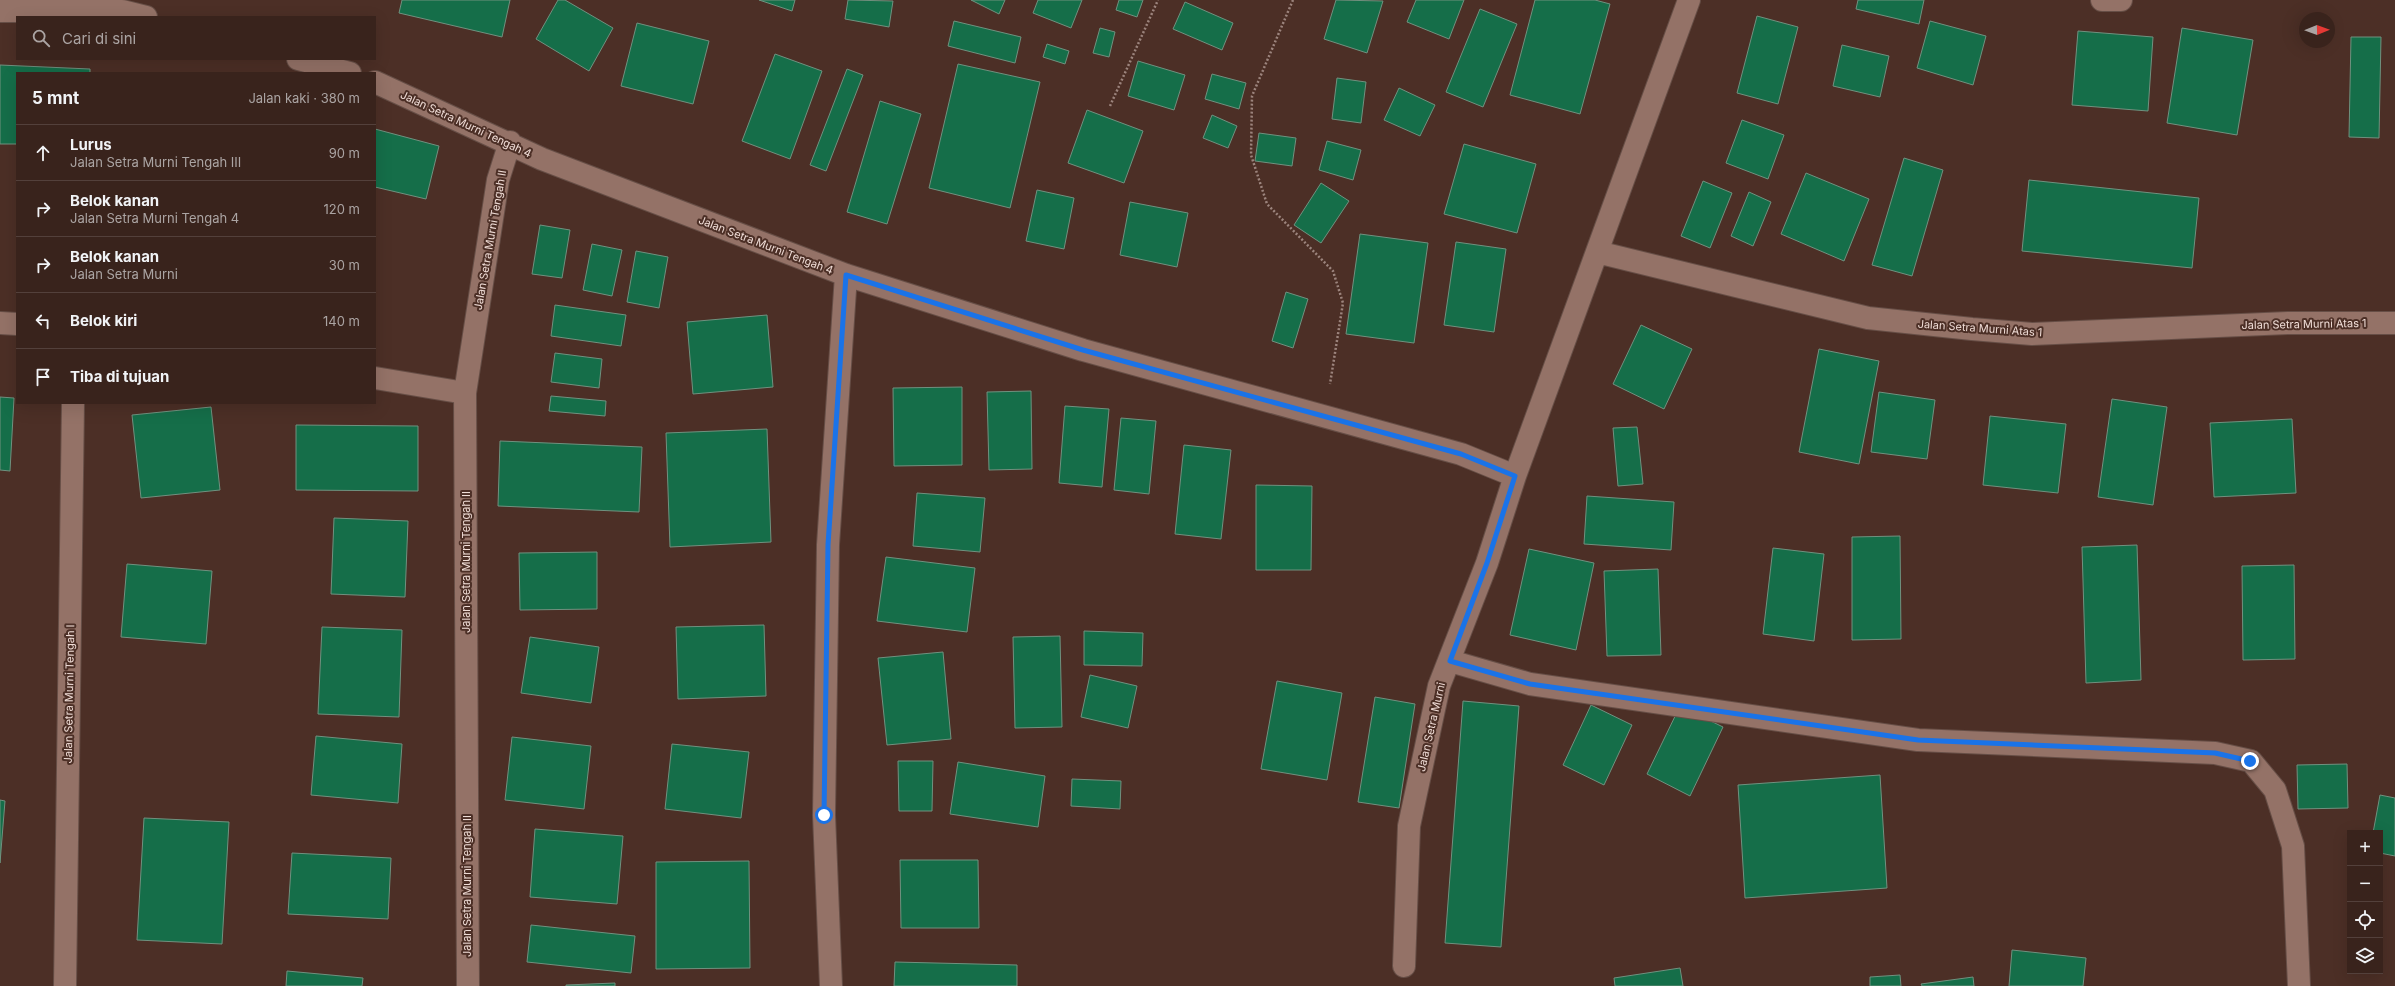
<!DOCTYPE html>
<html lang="id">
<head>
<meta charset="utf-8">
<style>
	:root { --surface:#39231c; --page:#442f29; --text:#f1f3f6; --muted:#aba4a3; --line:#53403b }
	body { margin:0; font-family:Inter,sans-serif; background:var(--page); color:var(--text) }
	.controls { position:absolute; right:12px; bottom:12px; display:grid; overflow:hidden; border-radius:0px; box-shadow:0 4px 16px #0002 }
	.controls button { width:36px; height:36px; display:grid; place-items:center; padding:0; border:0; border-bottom:1px solid var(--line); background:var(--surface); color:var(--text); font:20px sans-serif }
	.compass { position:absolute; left:2299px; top:12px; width:36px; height:36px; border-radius:50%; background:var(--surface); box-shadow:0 4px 16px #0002; rotate:89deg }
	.stop { position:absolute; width:12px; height:12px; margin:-9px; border:3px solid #1a73e8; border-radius:50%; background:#fff }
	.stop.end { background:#1a73e8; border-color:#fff; box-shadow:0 1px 4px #0008 }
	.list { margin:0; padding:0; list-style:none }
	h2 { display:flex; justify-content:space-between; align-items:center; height:52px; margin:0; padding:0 16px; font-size:17px }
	h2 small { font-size:13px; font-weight:400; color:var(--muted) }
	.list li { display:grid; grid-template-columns:26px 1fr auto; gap:12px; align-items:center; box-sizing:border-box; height:56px; padding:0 16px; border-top:1px solid var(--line) }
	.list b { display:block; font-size:15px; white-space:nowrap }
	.list p { margin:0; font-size:13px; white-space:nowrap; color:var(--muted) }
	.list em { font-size:13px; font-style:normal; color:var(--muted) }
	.icon { flex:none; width:22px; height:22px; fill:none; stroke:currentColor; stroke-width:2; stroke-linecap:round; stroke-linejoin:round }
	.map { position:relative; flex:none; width:2395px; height:986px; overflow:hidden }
	.search { position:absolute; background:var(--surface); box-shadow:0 4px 16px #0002; left:16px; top:16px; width:360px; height:44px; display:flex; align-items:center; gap:10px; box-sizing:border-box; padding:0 14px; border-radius:0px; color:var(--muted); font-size:15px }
	.panel { position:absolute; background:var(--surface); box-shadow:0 4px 16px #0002; left:16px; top:72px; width:360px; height:332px; border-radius:0px }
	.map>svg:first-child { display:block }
	.building { fill:#156e49; stroke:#70917f }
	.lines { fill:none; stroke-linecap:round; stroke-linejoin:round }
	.minor-casing { stroke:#664e46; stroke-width:24 }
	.path { stroke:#9c847d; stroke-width:2.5; stroke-dasharray:2 2; stroke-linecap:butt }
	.minor { stroke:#947267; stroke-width:22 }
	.route { stroke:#1a73e8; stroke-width:5 }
	.labels { text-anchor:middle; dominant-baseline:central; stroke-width:4; stroke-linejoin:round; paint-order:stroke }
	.street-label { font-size:11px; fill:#f0ddd7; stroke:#4c2f26 }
</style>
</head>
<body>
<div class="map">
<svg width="2395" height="986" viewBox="0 0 2395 986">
	<rect width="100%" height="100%" fill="#4c2f26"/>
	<path class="building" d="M402,0h108l-8,37 -103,-24z
		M558,0h7l48,28 -24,43 -53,-32z
		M759,0h36l-3,11z
		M848,0l45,1 -4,26 -44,-8z
		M971,0h34l-6,14z
		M1038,0h44l-11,28 -38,-15z
		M1119,0h24l-6,17 -21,-7z
		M1336,0l47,1 -16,52 -43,-14z
		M1416,0h48l-15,39 -42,-17z
		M1535,0h60l15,4 -30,110 -70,-19z
		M1858,0h66l-5,24 -63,-15z
		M1185,2l48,21 -11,27 -49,-21z
		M1480,9l37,15 -34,83 -37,-15z
		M1757,16l41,11 -20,77 -41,-11z
		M954,21l67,16 -6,26 -67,-17z
		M1930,21l56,15 -13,49 -56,-17z
		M637,23l72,18 -16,63 -72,-18z
		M1100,28l15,4 -6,25 -16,-4z
		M2182,28l71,12 -16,95 -70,-12z
		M2078,31l75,6 -5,74 -76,-6z
		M2351,37h30l-2,101 -30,-1z
		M1047,44l22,7 -4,13 -22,-7z
		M1842,45l47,11 -9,41 -47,-11z
		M775,54l47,17 -32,88 -48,-18z
		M1138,61l47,14 -11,35 -46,-14z
		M958,64l82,18 -30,126 -81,-20z
		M0,65l90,4v4h-73v71h-17z
		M847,69l16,6 -37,96 -16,-6z
		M1212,74l34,9 -7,26 -34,-10z
		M1337,78l29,4 -5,41 -29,-4z
		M1399,88l36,17 -15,31 -36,-16z
		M880,101l41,13 -34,110 -40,-12z
		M1087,110l56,21 -19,52 -56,-20z
		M1212,115l25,11 -9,22 -25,-10z
		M1742,120l42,15 -16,44 -42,-16z
		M375,129l64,17 -13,53 -51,-12z
		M1259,133l37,5 -4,28 -37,-5z
		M1327,141l34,9 -8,30 -34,-10z
		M1464,144l72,20 -19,69 -73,-19z
		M1904,158l39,12 -31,106 -40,-11z
		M1806,173l63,26 -25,62 -63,-27z
		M2029,180l170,18 -7,70 -170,-17z
		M1703,181l29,12 -22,55 -29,-12z
		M1321,183l28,18 -28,42 -27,-18z
		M1037,190l37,8 -10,51 -38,-8z
		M1749,192l22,10 -18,44 -22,-10z
		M1130,202l58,11 -11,54 -57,-12z
		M540,225l30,5 -8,48 -30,-4z
		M1360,234l68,9 -14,100 -68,-9z
		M1456,242l50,7 -12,83 -50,-7z
		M592,244l30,6 -10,46 -29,-6z
		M636,251l32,6 -9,51 -32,-6z
		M1286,292l22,7 -15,49 -21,-7z
		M555,305l71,10 -5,31 -70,-10z
		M767,315l6,72 -80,7 -6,-72z
		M1641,325l51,24 -28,60 -51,-25z
		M1819,349l60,12 -20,103 -60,-12z
		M555,353l47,6 -3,29 -48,-6z
		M962,387v78l-68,1 -1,-78z
		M1031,391l1,78 -43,1 -2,-78z
		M1879,392l56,8 -8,59 -56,-7z
		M551,396l55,5 -1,15 -56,-5z
		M0,397l14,1 -4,73 -10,-1z
		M2112,399l55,8 -14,98 -55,-8z
		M1065,406l44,3 -7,78 -43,-4z
		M211,407l9,83 -79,8 -9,-83z
		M1990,416l76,8 -8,69 -75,-8z
		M1121,418l35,3 -7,73 -35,-4z
		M2292,419l4,74 -82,4 -4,-74z
		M296,425l122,1v65l-122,-1z
		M1637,427l6,57 -25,2 -5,-58z
		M767,429l4,113 -101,5 -4,-114z
		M500,441l142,6 -3,65 -141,-6z
		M1184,445l47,5 -10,89 -46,-5z
		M1256,485l56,1 -1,84h-55z
		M917,493l68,5 -5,54 -67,-6z
		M1587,496l87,6 -3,48 -87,-6z
		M334,518l74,3 -3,76 -74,-3z
		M1900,536l1,103 -49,1v-103z
		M2137,545l4,135 -55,3 -4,-136z
		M1773,548l51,6 -10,87 -51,-7z
		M1529,549l65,14 -18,87 -66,-15z
		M597,552v57l-77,1 -1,-57z
		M886,557l89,11 -8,64 -90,-11z
		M127,564l85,7 -6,73 -85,-7z
		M2294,565l1,94 -52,1 -1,-94z
		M1658,569l3,86 -54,1 -3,-85z
		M764,625l2,71 -88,3 -2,-72z
		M322,627l80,3 -3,87 -81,-3z
		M1084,631l59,2 -1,33 -58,-1z
		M1060,636l2,91 -47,1 -2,-91z
		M530,637l69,10 -8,56 -70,-10z
		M943,652l8,87 -64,6 -9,-87z
		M1090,675l47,11 -9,42 -47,-11z
		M1277,681l65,12 -15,87 -66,-11z
		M1375,697l40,7 -16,104 -41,-6z
		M1463,701l56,5 -18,241 -56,-4z
		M1591,705l41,20 -28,60 -41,-20z
		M1680,706l43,21 -33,69 -43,-22z
		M316,736l86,8 -4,59 -87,-8z
		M512,737l79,9 -7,63 -79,-9z
		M672,744l77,8 -8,66 -76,-9z
		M898,761h35l-1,50h-33z
		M958,762l87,14 -7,51 -88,-13z
		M2347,764l1,44 -50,1 -1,-44z
		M1880,775l7,113 -142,10 -7,-113z
		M1072,779l49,2 -1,28 -49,-3z
		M2380,795l15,3v58l-15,-3v-20h-7z
		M0,800l5,1 -5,62z
		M144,818l85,4 -7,122 -85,-4z
		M535,829l88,7 -6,68 -87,-7z
		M292,853l99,5 -3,61 -100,-5z
		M900,860h78l1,68h-78z
		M749,861l1,107 -94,1v-107z
		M531,925l104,11 -4,37 -104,-11z
		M2012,950l74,8 -3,28h-74z
		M895,962l122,3v21h-123z
		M1680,968l3,18h-68l-1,-8z
		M287,971l76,7 -1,8h-76z
		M1900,975l1,11h-31v-9z
		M1973,977l1,9h-52l-1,-2z
		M615,983v3h-49v-1z"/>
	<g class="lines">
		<defs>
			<path id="minor" d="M2102,0h19
				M0,11h122l24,6
				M298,59l52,14
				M375,82l167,77 304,116 237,75 378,104 54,22
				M1597,252l271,66 104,11 60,5 256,-11h107
				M0,323l17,1
				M375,378l90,15
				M1450,661l80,23 388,56 297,13 36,8 24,29 18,56 6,140
				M1404,966l5,-140 30,-140 48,-123 28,-87 174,-476
				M65,986l8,-583
				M468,986l-3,-593 33,-213 12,-38
				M831,986l-7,-171 4,-270 18,-270"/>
		</defs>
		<use href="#minor" class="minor-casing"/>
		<path class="path" d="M1293,0l-41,96 -1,59 16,49 66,67 10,32 -13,81
			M1110,106l48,-106"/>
		<use href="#minor" class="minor"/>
	</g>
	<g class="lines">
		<path class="route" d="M824,815l4,-270 18,-270 237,75 378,104 54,22 -28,87 -37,98 80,23 388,56 297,13 35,8"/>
	</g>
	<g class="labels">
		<g class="street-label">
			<text transform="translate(466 124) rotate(25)">Jalan Setra Murni Tengah 4</text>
			<text transform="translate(490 240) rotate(-80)">Jalan Setra Murni Tengah II</text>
			<text transform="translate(766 245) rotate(21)">Jalan Setra Murni Tengah 4</text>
			<text transform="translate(2304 324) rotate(-1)">Jalan Setra Murni Atas 1</text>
			<text transform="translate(1980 328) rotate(4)">Jalan Setra Murni Atas 1</text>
			<text transform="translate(466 562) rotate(-90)">Jalan Setra Murni Tengah II</text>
			<text transform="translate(69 694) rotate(-89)">Jalan Setra Murni Tengah I</text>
			<text transform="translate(1431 727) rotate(-77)">Jalan Setra Murni</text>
			<text transform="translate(467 886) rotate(-90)">Jalan Setra Murni Tengah II</text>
		</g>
	</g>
</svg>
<div class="controls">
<button>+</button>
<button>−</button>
<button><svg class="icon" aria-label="locate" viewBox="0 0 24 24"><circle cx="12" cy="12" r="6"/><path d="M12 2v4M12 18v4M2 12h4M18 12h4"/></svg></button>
<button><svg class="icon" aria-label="layers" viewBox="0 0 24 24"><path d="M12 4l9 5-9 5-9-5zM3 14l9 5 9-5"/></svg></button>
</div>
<svg class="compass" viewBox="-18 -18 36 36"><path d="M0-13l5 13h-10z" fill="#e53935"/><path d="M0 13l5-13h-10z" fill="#aba4a3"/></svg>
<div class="stop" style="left:824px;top:815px"></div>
<div class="stop end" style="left:2250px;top:761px"></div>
<div class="search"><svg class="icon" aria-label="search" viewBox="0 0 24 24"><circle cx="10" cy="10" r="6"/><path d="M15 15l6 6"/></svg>Cari di sini</div>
<section class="panel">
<h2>5 mnt<small>Jalan kaki · 380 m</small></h2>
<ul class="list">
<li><svg class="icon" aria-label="ahead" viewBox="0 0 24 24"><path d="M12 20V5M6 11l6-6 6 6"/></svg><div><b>Lurus</b><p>Jalan Setra Murni Tengah III</p></div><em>90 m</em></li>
<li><svg class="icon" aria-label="right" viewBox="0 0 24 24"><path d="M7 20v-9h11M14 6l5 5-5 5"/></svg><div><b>Belok kanan</b><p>Jalan Setra Murni Tengah 4</p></div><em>120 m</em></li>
<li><svg class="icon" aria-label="right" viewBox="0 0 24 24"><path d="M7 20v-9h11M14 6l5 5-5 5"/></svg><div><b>Belok kanan</b><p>Jalan Setra Murni</p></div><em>30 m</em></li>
<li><svg class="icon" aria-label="left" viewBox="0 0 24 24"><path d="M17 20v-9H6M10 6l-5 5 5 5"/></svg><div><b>Belok kiri</b></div><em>140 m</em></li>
<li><svg class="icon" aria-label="arrive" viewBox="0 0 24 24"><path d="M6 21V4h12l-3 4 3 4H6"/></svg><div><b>Tiba di tujuan</b></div></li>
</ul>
</section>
</div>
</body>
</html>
